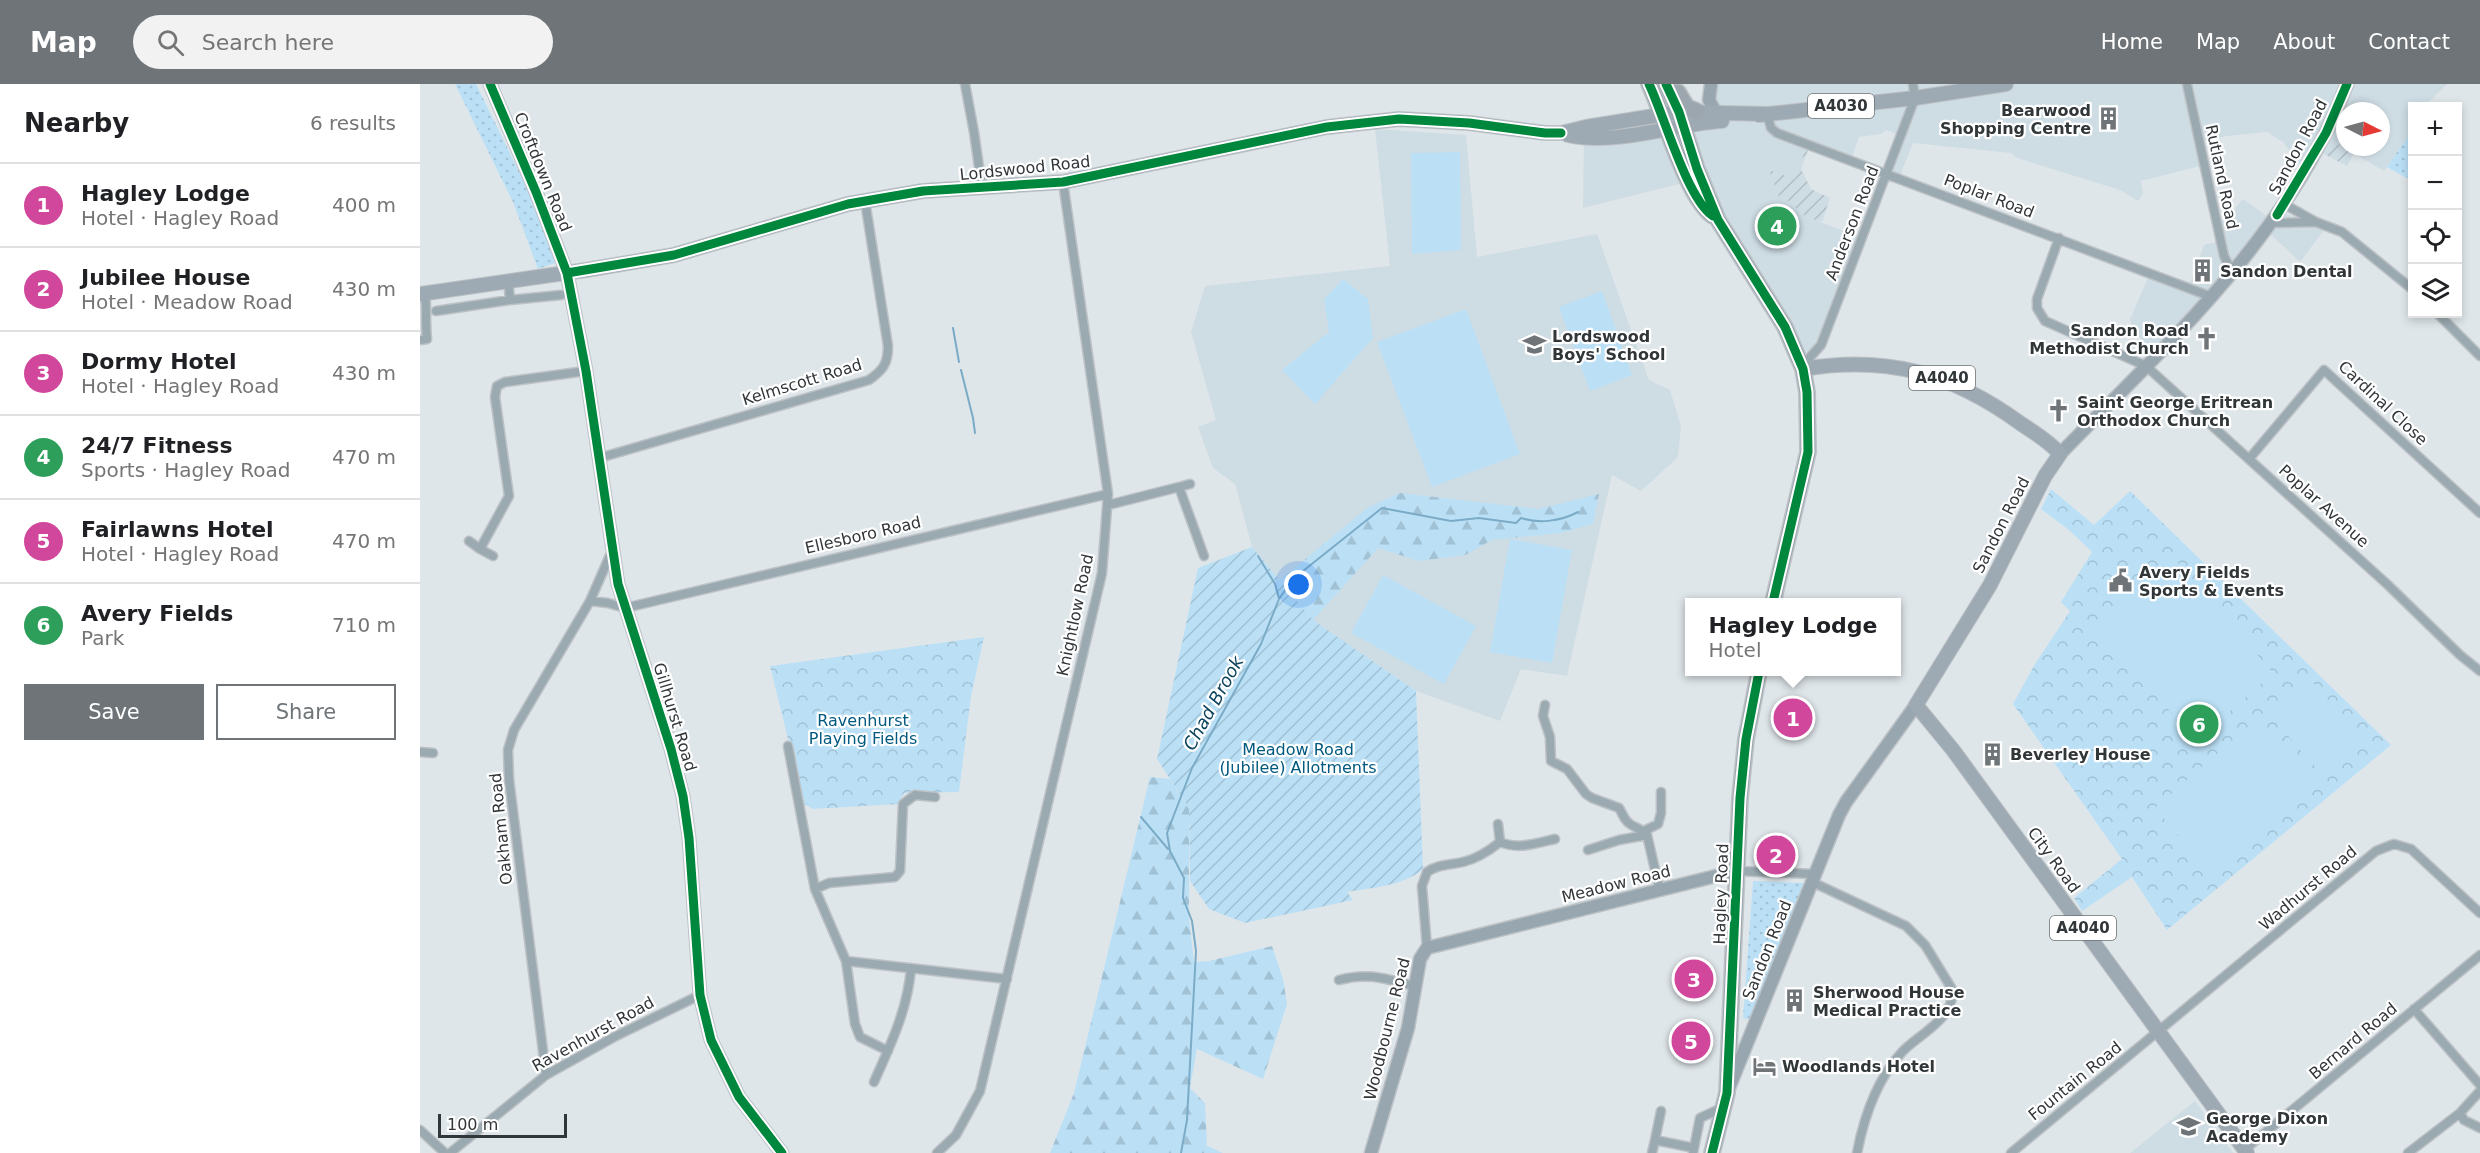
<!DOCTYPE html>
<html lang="en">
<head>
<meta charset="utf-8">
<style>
	:root { --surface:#fff; --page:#f2f2f2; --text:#202124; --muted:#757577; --line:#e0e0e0; --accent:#6e7477 }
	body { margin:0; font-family:"DejaVu Sans",sans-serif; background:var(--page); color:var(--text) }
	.controls { position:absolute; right:18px; top:18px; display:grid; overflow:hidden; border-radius:0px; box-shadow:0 3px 9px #0003 }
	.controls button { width:54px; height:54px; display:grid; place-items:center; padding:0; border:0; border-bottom:2px solid var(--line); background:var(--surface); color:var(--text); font:30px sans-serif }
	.compass { position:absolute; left:1916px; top:18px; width:54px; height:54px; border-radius:50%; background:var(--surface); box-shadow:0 3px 9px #0003; rotate:96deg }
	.scale { position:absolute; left:18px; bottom:15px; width:129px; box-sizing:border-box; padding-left:6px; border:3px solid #313639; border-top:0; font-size:16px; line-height:21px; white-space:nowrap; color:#313639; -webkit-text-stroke:4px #fff; paint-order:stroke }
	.you { position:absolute; left:879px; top:501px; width:21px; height:21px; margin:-15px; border:4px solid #fff; border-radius:50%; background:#1a73e8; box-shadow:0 0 0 9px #1a73e833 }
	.badge { display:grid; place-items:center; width:39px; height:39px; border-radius:50%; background:var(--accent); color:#fff; font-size:20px; font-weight:700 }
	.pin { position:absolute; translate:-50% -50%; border:3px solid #fff; box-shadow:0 2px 6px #0006 }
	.popup { position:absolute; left:1265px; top:514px; width:216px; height:78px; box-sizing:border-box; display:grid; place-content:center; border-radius:0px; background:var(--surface); filter:drop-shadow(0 2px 4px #0005); font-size:20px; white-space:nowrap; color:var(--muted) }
	.popup b { font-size:22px; color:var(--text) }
	.popup::after { content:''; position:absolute; left:50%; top:100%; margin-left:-12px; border:12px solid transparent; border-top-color:var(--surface) }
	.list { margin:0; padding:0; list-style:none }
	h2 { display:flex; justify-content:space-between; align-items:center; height:78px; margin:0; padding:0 24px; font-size:26px }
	h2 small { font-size:20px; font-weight:400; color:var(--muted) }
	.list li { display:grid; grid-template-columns:39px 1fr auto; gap:18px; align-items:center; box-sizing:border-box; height:84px; padding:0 24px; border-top:2px solid var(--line) }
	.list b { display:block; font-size:22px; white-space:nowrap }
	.list p { margin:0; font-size:20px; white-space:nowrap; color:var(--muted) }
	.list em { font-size:20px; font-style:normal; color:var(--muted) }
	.actions { display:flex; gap:12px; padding:18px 24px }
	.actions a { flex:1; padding:14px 0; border:2px solid var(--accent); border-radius:0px; text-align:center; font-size:21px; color:var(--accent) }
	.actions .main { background:var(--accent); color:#fff }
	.icon { flex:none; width:33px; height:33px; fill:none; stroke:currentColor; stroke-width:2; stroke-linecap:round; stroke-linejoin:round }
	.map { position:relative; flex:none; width:2060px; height:1069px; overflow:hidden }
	header { display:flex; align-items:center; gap:36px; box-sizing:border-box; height:84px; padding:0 30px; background:var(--accent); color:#fff }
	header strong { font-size:28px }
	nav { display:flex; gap:33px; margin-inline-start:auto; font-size:21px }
	.search { width:420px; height:54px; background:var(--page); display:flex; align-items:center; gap:15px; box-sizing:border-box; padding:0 21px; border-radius:33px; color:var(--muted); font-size:22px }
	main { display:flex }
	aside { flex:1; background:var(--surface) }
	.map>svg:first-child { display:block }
	.built { fill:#cedce4; fill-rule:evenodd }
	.industrial { fill:url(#industrial-furrows) }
	.grass { fill:url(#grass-dots) }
	.forest { fill:url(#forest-firs) }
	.park { fill:url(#park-crowns) }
	.garden { fill:url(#garden-furrows) }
	.pitch { fill:#bbe0f6 }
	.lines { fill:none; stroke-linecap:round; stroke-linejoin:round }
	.stream { stroke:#7babc6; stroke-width:2 }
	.street-casing { stroke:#bdc2c6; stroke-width:11 }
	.secondary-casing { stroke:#bdc2c6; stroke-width:15 }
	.primary-casing { stroke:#bdc2c6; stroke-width:16 }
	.highway-casing { stroke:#bdc2c6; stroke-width:18 }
	.street { stroke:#9baab1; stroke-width:8 }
	.secondary { stroke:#97a6af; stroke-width:12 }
	.primary { stroke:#9eaab3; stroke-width:14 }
	.highway { stroke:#9ba6ae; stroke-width:15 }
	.cycleway-casing { stroke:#fff; stroke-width:13 }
	.cycleway { stroke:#00873e; stroke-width:9 }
	.labels { text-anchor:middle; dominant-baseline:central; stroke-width:4.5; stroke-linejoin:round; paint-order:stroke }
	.shield { fill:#fff; stroke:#6f7274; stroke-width:1.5 }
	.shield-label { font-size:15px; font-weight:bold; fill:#313639 }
	.poi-label { font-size:16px; font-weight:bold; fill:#313639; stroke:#fff; text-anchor:start }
	.street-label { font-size:16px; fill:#313639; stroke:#fff }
	.park-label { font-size:16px; fill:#00597e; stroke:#fff }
	.water-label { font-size:18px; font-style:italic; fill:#0d445e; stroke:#fff }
</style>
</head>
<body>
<header>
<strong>Map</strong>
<div class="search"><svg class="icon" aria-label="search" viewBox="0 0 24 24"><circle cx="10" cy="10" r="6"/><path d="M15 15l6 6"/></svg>Search here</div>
<nav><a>Home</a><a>Map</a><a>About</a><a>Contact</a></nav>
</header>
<main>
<aside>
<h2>Nearby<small>6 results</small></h2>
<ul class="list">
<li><span class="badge" style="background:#d1479c">1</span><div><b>Hagley Lodge</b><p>Hotel · Hagley Road</p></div><em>400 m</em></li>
<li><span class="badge" style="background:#d1479c">2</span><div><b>Jubilee House</b><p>Hotel · Meadow Road</p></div><em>430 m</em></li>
<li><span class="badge" style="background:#d1479c">3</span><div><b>Dormy Hotel</b><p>Hotel · Hagley Road</p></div><em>430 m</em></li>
<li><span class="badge" style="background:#2e9e5b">4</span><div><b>24/7 Fitness</b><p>Sports · Hagley Road</p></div><em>470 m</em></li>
<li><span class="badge" style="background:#d1479c">5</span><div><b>Fairlawns Hotel</b><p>Hotel · Hagley Road</p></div><em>470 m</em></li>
<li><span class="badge" style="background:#2e9e5b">6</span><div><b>Avery Fields</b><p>Park</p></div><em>710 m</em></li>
</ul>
<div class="actions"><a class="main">Save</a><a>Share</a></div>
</aside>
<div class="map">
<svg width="2060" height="1069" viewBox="0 0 2060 1069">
	<defs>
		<pattern id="industrial-furrows" width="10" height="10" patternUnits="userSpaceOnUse" patternTransform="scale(1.5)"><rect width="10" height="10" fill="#cedce4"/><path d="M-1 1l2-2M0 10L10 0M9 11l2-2" fill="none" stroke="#b1bdc4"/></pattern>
		<pattern id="grass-dots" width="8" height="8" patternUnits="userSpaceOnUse" patternTransform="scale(1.5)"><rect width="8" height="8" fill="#bbe0f6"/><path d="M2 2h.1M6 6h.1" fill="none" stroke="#a1c1d4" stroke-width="1.8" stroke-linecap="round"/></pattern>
		<pattern id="forest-firs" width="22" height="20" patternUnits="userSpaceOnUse" patternTransform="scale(1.5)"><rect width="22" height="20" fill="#bbe0f6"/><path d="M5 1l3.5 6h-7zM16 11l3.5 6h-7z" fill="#a1c1d4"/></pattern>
		<pattern id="park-crowns" width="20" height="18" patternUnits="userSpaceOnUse" patternTransform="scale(1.5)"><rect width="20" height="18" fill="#bbe0f6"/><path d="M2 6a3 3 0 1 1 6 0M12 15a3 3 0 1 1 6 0" fill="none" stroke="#a1c1d4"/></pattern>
		<pattern id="garden-furrows" width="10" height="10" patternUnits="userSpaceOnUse" patternTransform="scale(1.5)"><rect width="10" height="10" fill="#bbe0f6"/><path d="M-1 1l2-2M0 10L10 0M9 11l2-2" fill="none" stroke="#a1c1d4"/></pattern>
	</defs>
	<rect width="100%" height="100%" fill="#dfe6ea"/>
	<path class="built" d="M1291,0h736l-22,22h-13v25l-28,40 -60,-35 -19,32 -6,-4 -16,-22 -16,-10 -40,4 -28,6 5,23 -63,16 2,13 -5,7 -18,-11 -103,-32 -6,-5 -98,-10 -14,35 -12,-5 13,-38 -14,-5 -5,4 -22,3 -8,23 -44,-16 -12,36 -25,-9 14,26 23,20 55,21 -41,107 -19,21 -107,-186 -112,28 1,-76 130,-15zM1925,27h36v36h-36z
		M955,45l91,6 11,122 120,-23 52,146 21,10 11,36 -3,31 -37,34 -29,-16 -45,201 -46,-7 -21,52 -84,-30 -103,-71 -61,-73 -17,-63 -22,-16 -15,-41 18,-7 -25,-88 14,-46 185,-20z
		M1823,115l31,22 5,-9 48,14 -27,36 -33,-31 -109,123 -26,-24 -2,-11 20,-46 39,14 15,-42 16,-4 -4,-20 9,-2z
		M1775,1017l38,52h-103z"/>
	<path class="industrial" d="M1904,52l30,17 -7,13 -31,-16z
		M1387,60l3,1 -9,24 10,20 19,9 -8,24 -16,-5 -22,-20h-5l-10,-27 26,9z"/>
	<path class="grass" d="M35,0h21l55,112 24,67 -17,6 -25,-67z
		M1992,47v50l-25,-14z
		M1333,797l50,2 1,4 -53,133 -8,-2z"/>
	<path class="forest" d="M980,409l138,16 61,-15 -6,30 -32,9 -69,7 -27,15 -46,6 -41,-13 -65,72 -33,-40 87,-72z
		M730,693l20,2 19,29v110l5,44 15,-1 63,-15 11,33 4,25 -24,75 -66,-30 -7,39 15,15 2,43 16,7h-173l24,-60z"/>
	<path class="park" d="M1631,405l43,36 36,-34 261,254 -224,185 -35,-53 -50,34 -8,-13 48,-39 -109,-155 22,-40 35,-53 -9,-9 31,-50 -23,-22 -28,-21z
		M564,553l-13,59 -12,96 -55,1 -6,11 -85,5 -9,-5 -34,-138z"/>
	<path class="garden" d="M832,463l61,73 103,71 7,178c-19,17 -52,19 -76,23l6,8 -108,23 -36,-14 -19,-28 -1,-73 -32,-49 41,-191z"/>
	<path class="pitch" d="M1040,68l1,98 -49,4 -1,-101z
		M923,195l25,20 5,39 -58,66 -33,-34 47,-38 -5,-33z
		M1182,207l30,84 -42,16 -31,-84z
		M1046,225l54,145 -88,33 -55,-145z
		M1090,455l62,11 -20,113 -62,-11z
		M1752,472l101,117 -77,68 -102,-117z
		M963,491l93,51 -32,58 -93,-51z
		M1889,594l57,66 -40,35 -58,-66z
		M1838,634l56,66 -103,89 -56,-65z"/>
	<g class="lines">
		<path class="stream" d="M533,244l6,34
			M541,286l12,48 2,15
			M838,472l17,28 4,15
			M721,733l27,32
			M761,1069l6,-33 9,-169 -4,-30 -9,-23 1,-20 -14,-27 -3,-18 25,-65 69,-124 18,-45 14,-20 89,-71 69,13 28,-3 37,5 5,-5c19,6 40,3 57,-6"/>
		<defs>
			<path id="street" d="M545,0l9,48 8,56
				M1767,0l37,172 9,18
				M1347,30l4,14 6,5 435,164
				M1864,120l32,18 26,10 70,57
				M1853,139l43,-1
				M1639,154l-22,61v9l8,13 101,45 242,219 72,70 20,16
				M89,205l1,11
				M16,227l74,-11 51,-5
				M2018,230l42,42
				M0,256l7,-1c-2,-16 0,-30 -2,-46
				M1382,282l19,-21 94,-247 -2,-14
				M179,374l270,-78c14,-10 19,-16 19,-34l-23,-145
				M1829,375l75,-89 156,143
				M759,403l11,-3
				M688,421l71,-18 25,69
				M49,457l11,8
				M73,472l-13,-7 29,-53 -14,-99 2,-11 8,-4 81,-11
				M170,517l18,2 17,5 483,-114
				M1125,621l-2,11 7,21 1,24 16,8 19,25 6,4 27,10c4,6 5,12 11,16 6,4 12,5 17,11l13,56
				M368,662l27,143 31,72 9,63 5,13 28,14
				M0,668l13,1
				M1224,747l14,-7 3,-11v-21
				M1080,758c19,8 36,1 55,-3
				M1168,766l31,-10 28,-5
				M1316,787l79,3
				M1392,798l94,44 19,19 27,44c4,29 -33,45 -50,63 -26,28 -38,65 -45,101
				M395,805l14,-6 66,-6 5,-6 3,-67 12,-9 20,2
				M1007,864l-5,-62 5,-14c11,-8 23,-7 36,-10 13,-3 27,-12 37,-20l-2,-18
				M426,877l161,18
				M919,896c30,-8 47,-1 75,6
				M1994,925l66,76
				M126,991l-37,-296 -1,-29 6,-20 76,-129 22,-50
				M454,998c16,-36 34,-73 37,-114
				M1241,1027l-6,29 39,8
				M2040,1029l4,7 16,8
				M0,1046l25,23
				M1824,1066l236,-195
				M30,1069l96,-78 70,-39 84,-41
				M517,1069l19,-18 24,-44 122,-518 6,-79 -45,-312
				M1232,1069l3,-13
				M1273,1069l7,-35 24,-11
				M1591,1069l365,-302 18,-7 17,5 69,64
				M1988,1069l52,-40 20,-22"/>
			<path id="secondary" d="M70,0l46,108 31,81 19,98 32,213 53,165 12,47 6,42 11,157 11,45 28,57 43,56
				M1291,0l-2,16 7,13
				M1640,370c109,-112 230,-220 287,-370
				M1309,1004l110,-273 7,-13 70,-97
				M951,1069l37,-125 12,-69 7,-11 309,-77"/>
			<path id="primary" d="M1339,31l156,-17 91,-14
				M1148,51c48,11 105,-11 154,-14
				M0,210l166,-24 88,-15 174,-51 75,-13 140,-9 264,-55 72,-8 70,4 76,10h16l25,-6 93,-15 88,2
				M1383,285c84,-14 148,4 217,54 13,9 29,18 40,31l-15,22 -55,109 -74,120 37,45 294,403"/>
			<path id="highway" d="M1229,0c15,31 38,115 64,132
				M1246,0l13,28 18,57 21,51 67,107 18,42 4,23 1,60 -35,150
				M1258,8l9,15 10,4
				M1292,1069l15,-60 13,-295 6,-59 13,-67"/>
		</defs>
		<use href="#street" class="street-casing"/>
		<use href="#secondary" class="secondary-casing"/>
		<use href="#primary" class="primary-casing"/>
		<use href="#highway" class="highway-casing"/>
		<use href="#street" class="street"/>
		<use href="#secondary" class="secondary"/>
		<use href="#primary" class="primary"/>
		<use href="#highway" class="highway"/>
		<defs>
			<path id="cycleway" d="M70,0l46,108 31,81 19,98 32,213 53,165 12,47 6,42 11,157 11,45 28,57 43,56
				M1229,0c15,31 38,115 64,132
				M1246,0l13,28 18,57 21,51 67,107 18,42 4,23 1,60 -35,150
				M1857,131l49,-82 21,-49
				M147,189l107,-18 174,-51 75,-13 140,-9 264,-55 72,-8 70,4 76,10h16
				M1292,1069l15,-60 13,-295 6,-59 13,-67"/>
		</defs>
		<use href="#cycleway" class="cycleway-casing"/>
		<use href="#cycleway" class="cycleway"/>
	</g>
	<defs>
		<symbol id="building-bare" viewBox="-9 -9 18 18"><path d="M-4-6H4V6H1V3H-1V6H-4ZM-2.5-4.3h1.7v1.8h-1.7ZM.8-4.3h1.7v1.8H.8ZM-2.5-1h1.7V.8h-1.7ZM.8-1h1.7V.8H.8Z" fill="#6e7477" stroke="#fff" stroke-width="2.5" paint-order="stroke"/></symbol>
		<symbol id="church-bare" viewBox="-9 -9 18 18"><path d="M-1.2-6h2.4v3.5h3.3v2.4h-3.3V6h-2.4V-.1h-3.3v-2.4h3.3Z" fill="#6e7477" stroke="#fff" stroke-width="2.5" paint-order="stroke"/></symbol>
		<symbol id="school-bare" viewBox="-9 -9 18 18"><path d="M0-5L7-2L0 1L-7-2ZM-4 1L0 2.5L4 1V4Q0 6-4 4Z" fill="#6e7477" stroke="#fff" stroke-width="2.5" paint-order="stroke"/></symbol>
		<symbol id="civic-bare" viewBox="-9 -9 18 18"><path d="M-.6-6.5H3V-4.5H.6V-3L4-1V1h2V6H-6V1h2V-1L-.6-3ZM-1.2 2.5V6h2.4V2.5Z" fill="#6e7477" stroke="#fff" stroke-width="2.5" paint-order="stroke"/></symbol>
		<symbol id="hotel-bare" viewBox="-9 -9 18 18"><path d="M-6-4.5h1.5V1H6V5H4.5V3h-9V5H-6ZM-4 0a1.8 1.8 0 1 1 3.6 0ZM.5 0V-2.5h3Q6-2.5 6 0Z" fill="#6e7477" stroke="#fff" stroke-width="2.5" paint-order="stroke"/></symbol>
	</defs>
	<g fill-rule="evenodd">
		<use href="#building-bare" x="1672" y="18" width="33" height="33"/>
		<use href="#building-bare" x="1766" y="170" width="33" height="33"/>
		<use href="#church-bare" x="1770" y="238" width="33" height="33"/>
		<use href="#school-bare" x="1098" y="244" width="33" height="33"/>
		<use href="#church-bare" x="1622" y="310" width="33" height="33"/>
		<use href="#civic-bare" x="1684" y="480" width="33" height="33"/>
		<use href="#building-bare" x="1556" y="654" width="33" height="33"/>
		<use href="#building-bare" x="1358" y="900" width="33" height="33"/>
		<use href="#hotel-bare" x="1328" y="966" width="33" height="33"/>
		<use href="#school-bare" x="1752" y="1026" width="33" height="33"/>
	</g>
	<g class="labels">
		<g class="shield">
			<rect x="1388" y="10" width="66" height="24" rx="4.5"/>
			<rect x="1489" y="282" width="66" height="24" rx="4.5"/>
			<rect x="1630" y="832" width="66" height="24" rx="4.5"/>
		</g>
		<g class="shield-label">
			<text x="1421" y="22">A4030</text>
			<text x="1522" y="294">A4040</text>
			<text x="1663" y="844">A4040</text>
		</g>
		<g class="poi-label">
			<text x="1671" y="26" text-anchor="end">Bearwood<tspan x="1671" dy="18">Shopping Centre</tspan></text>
			<text x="1800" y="187">Sandon Dental</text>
			<text x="1769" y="246" text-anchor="end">Sandon Road<tspan x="1769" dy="18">Methodist Church</tspan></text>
			<text x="1132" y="252">Lordswood<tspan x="1132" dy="18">Boys' School</tspan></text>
			<text x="1657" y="318">Saint George Eritrean<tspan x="1657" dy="18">Orthodox Church</tspan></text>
			<text x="1719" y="488">Avery Fields<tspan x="1719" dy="18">Sports &amp; Events</tspan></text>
			<text x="1590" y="670">Beverley House</text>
			<text x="1393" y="908">Sherwood House<tspan x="1393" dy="18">Medical Practice</tspan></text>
			<text x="1362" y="982">Woodlands Hotel</text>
			<text x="1786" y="1034">George Dixon<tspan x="1786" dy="18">Academy</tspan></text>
		</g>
		<g class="street-label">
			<text transform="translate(1878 63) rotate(-62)">Sandon Road</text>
			<text transform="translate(605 84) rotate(-6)">Lordswood Road</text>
			<text transform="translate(123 88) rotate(68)">Croftdown Road</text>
			<text transform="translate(1802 93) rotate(78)">Rutland Road</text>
			<text transform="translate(1569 112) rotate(21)">Poplar Road</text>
			<text transform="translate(1432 139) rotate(-69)">Anderson Road</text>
			<text transform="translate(382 298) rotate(-17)">Kelmscott Road</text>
			<text transform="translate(1963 319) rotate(43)">Cardinal Close</text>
			<text transform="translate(1904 422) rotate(42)">Poplar Avenue</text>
			<text transform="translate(1581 441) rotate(-63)">Sandon Road</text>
			<text transform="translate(443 451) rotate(-13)">Ellesboro Road</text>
			<text transform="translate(655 531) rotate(-78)">Knightlow Road</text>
			<text transform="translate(255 633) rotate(73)">Gillhurst Road</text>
			<text transform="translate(81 745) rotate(-96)">Oakham Road</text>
			<text transform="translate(1634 776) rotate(54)">City Road</text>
			<text transform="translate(1196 800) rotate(-14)">Meadow Road</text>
			<text transform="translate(1888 804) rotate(-40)">Wadhurst Road</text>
			<text transform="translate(1301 810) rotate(-88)">Hagley Road</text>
			<text transform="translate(1347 866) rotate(-68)">Sandon Road</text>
			<text transform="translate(967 945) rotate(-76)">Woodbourne Road</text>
			<text transform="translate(173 950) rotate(-29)">Ravenhurst Road</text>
			<text transform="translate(1933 957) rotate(-40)">Bernard Road</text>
			<text transform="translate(1655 997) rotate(-39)">Fountain Road</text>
		</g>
		<g class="park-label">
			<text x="443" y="636">Ravenhurst<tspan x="443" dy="18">Playing Fields</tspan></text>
			<text x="878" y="665">Meadow Road<tspan x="878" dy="18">(Jubilee) Allotments</tspan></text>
		</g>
		<g class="water-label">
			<text transform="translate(793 619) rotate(-61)">Chad Brook</text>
		</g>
	</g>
</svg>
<div class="controls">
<button>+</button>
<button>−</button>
<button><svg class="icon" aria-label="locate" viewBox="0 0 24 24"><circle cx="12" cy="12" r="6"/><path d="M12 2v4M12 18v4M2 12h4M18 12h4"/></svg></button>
<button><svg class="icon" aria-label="layers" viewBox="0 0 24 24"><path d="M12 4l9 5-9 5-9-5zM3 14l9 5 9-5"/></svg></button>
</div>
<svg class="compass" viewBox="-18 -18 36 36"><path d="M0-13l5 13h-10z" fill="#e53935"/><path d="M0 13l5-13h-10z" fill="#757577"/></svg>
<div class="scale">100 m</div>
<div class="you"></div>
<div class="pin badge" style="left:1373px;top:634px;background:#d1479c">1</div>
<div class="popup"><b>Hagley Lodge</b>Hotel</div>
<div class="pin badge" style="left:1356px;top:771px;background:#d1479c">2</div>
<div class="pin badge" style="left:1274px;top:895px;background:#d1479c">3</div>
<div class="pin badge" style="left:1357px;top:142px;background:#2e9e5b">4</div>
<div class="pin badge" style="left:1271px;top:957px;background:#d1479c">5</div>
<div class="pin badge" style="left:1779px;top:640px;background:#2e9e5b">6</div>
</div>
</main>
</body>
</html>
